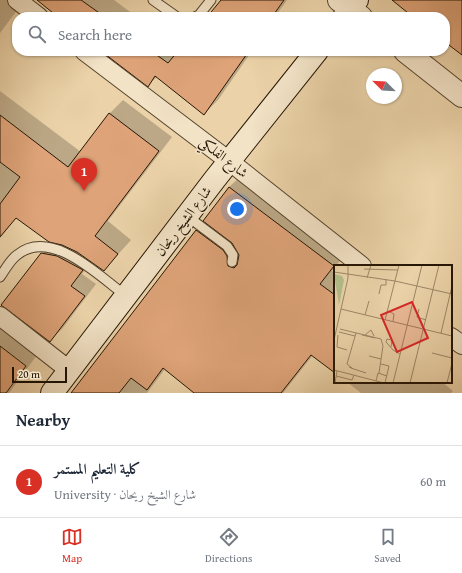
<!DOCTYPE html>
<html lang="en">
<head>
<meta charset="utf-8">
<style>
	:root { --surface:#fff; --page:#f6f6f7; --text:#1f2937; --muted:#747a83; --line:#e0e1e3; --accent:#d93025 }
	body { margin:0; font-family:"Gentium Book Plus",Amiri,serif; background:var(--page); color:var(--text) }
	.compass { position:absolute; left:366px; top:68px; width:36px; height:36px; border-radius:50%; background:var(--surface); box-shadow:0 1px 3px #0004; rotate:294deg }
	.scale { position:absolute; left:12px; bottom:10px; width:55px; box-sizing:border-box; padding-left:4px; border:2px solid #251605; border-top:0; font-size:11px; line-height:14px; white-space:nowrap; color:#251605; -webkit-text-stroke:3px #f2e2c6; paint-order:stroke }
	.you { position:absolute; left:237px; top:209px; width:14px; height:14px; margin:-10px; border:3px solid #fff; border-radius:50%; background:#1a73e8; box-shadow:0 0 0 6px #1a73e833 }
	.badge { display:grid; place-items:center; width:26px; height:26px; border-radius:50%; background:var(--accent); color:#fff; font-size:13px; font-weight:700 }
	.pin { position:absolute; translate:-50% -33px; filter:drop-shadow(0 1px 2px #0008) }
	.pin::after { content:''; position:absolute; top:21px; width:14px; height:12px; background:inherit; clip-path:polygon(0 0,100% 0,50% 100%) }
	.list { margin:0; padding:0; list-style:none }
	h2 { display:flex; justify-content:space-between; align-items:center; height:52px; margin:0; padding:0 16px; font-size:17px }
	h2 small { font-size:13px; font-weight:400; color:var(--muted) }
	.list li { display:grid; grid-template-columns:26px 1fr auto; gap:12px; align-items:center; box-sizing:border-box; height:72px; padding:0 16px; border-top:1px solid var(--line) }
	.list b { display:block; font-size:15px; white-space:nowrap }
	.list p { margin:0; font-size:13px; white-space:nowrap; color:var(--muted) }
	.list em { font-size:13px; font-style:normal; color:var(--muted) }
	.icon { flex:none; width:22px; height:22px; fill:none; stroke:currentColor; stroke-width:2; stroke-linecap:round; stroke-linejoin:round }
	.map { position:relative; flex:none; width:462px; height:393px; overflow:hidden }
	.search { position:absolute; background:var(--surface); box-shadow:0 1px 3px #0004; left:12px; right:12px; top:12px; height:44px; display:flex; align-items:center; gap:10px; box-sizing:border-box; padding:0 14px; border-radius:16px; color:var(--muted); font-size:15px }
	.sheet { height:124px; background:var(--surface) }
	nav { display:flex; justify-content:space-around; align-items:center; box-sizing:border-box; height:56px; border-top:1px solid var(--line); background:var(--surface); font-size:11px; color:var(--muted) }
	nav a { display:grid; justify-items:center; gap:2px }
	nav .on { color:var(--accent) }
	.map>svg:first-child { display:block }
	.shadow { fill:#0003 }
	.building { fill:#dea378; stroke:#251605 }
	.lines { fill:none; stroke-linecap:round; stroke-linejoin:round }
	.service-casing { stroke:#56452e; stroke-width:11 }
	.minor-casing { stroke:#56452e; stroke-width:20 }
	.tertiary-casing { stroke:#56452e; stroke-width:24 }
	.secondary-casing { stroke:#251605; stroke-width:24 }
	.service { stroke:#f2e2c6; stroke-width:9 }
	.minor { stroke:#f2e2c6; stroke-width:18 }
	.tertiary { stroke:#f2e2c6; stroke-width:22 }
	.secondary { stroke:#f2e2c6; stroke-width:22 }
	.labels { text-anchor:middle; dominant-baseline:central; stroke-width:3; stroke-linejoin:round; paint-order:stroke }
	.street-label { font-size:14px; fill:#251605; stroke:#f2e2c6 }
	.inset-road { fill:none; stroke:#9c8767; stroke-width:1 }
	.view { fill:#d62828; fill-opacity:0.15; stroke:#d62828; stroke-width:2 }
	.inset-edge { fill:none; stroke:#251605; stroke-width:2 }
</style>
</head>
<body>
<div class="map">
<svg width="462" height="393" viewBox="0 0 462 393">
	<rect width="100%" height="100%" fill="#ebd2a8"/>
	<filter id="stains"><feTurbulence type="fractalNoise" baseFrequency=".005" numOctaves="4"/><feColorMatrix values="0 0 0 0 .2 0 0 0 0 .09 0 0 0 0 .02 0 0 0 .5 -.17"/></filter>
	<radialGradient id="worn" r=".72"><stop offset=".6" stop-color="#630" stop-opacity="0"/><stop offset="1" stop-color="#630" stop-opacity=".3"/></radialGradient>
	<path class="shadow" d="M0,0h7l11,9 -18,24z
		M38,0h76l23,17h-77z
		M220,0h67l-12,17h-67l13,-15z
		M104,51h148l-34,49 -14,14 -47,-37 -9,8z
		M0,91l81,61 29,-39 13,-13 49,37 -64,84 23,19 -27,30 -12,-9 -10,13 14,10 -34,45 -12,11 -8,-86 12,-12 -37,-25 -17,21z
		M242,175l104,78 -14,18 3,2v99l-22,-17 -30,38h-87l-31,-24 -18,24h-74l124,-162 9,-9 -1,-1 24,-34z
		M0,321l40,30 -31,42h-9z
		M347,382h95l11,9 -2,2h-90z"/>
	<path class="building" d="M37,0h44l24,17h-47z
		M221,0h63l-12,17h-65z
		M392,0h70v55l-17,-13v-25h-32z
		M101,51h50l17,12 10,-12h71l-45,64 -49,-39 -7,11z
		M109,113l50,38 -64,85 23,18 -14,17 -27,-19 -15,-7 -13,-3 -33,-24 -16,19v-33l20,-27 -20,-15v-47l68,52z
		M229,187l105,79 -14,18 15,11v78l-24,-18 -30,38h-87l-31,-25 -16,22 -16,-12 -12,15h-48l125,-163 27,20 4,6 1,10 6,2 3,-3 2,-10 -7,-12 -29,-22z
		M41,253l16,3 26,14 -12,16 14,10 -35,46 -49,-37z
		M0,346l26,20 -20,27h-6z"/>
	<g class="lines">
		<defs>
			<path id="service" d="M153,0l24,17
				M195,17l4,-2 12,-15
				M187,216l40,30 6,9 -1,7
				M0,277c5,-7 10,-17 17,-22 34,-28 82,21 109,41"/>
			<path id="minor" d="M17,0l22,17
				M84,51l145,110 133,105
				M0,316l69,54
				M451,337l11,8"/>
			<path id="tertiary" d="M339,0l22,17
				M405,51l57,45"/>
			<path id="secondary" d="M344,17l13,-17
				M52,393l163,-214 102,-128"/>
		</defs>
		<use href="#service" class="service-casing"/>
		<use href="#minor" class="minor-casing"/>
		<use href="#tertiary" class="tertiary-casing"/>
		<use href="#secondary" class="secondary-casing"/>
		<use href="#service" class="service"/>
		<use href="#minor" class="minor"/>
		<use href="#tertiary" class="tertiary"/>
		<use href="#secondary" class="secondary"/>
	</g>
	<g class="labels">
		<g class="street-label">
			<text transform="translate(224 157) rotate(38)">شارع الفلكي</text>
			<text transform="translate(183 221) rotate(-53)">شارع الشيخ ريحان</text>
		</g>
	</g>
	<g transform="translate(334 265)">
		<rect width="118" height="118" fill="#ebd2a8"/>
		<path d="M0,9l8,2 2,4 -5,25z" fill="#b2bd8b"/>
		<path class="inset-road" d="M30,4l34,1M0,7l61,9 57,13M33,13l4,-13M45,29l2,-9h5v-6M7,44l111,27M85,44l-2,8 9,3M54,46l6,3 -1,8M31,50l4,-14M51,55l14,-55M6,64l41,10 2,7 -4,27M5,67l16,4M107,68l11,-47M4,70l-1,12 10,3M28,70l13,3M31,70l6,-5 3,6M0,75l14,-62v-13M57,82l1,-7 -5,-1 -1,3 7,8 7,4M98,88l20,5M35,91l12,3M47,99l8,2 -4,17M15,102l3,1 -5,-4 9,-31M17,103l15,5M0,105l50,13M2,111l16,4 2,-5M42,116l2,-8 9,3M1,118l2,-12M59,118l29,-118M76,118l29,-118M113,118l5,-20"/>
		<path class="view" d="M78,37l16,36 -31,14 -16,-37z"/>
		<rect width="118" height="118" class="inset-edge"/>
	</g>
	<rect width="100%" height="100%" filter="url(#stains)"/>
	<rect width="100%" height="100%" fill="url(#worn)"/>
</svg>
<svg class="compass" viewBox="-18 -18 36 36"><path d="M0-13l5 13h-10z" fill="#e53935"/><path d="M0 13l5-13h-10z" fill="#747a83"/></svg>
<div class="scale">20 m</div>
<div class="you"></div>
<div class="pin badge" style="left:84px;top:191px">1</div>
<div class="search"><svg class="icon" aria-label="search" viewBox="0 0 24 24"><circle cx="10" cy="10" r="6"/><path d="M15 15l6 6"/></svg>Search here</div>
</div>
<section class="sheet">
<h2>Nearby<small></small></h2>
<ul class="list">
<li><span class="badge">1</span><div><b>كلية التعليم المستمر</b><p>University · شارع الشيخ ريحان</p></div><em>60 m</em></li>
</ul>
</section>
<nav>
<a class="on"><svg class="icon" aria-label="map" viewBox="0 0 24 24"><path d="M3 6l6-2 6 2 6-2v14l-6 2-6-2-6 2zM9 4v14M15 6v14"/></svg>Map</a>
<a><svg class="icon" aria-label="directions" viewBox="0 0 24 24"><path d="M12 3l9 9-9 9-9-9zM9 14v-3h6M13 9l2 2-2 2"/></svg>Directions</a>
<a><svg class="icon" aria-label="saved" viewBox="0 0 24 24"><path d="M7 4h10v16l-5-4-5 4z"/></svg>Saved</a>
</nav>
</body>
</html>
